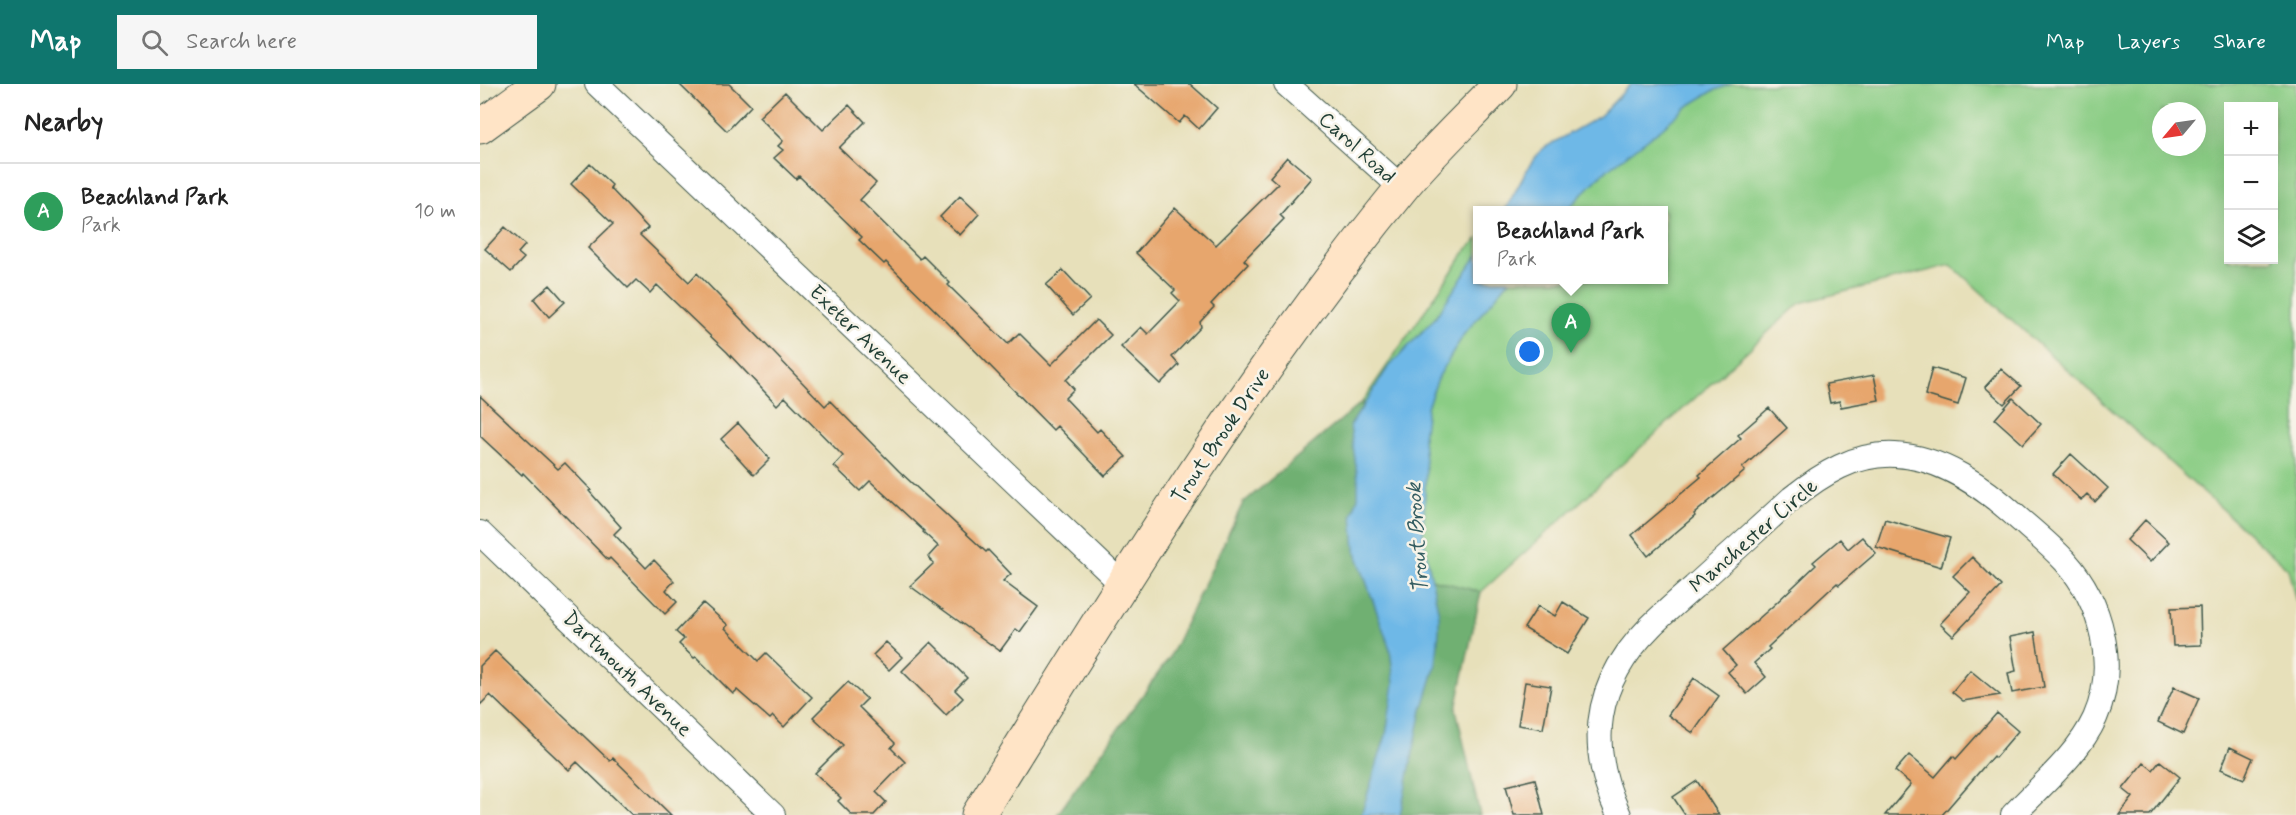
<!DOCTYPE html>
<html lang="en">
<head>
<meta charset="utf-8">
<style>
	:root { --surface:#fff; --page:#f6f6f6; --text:#222; --muted:#767676; --line:#e0e0e0; --accent:#0f766e }
	body { margin:0; font-family:Mynerve,sans-serif; background:var(--page); color:var(--text) }
	.controls { position:absolute; right:18px; top:18px; display:grid; overflow:hidden; border-radius:0px; box-shadow:0 6px 24px #0002 }
	.controls button { width:54px; height:54px; display:grid; place-items:center; padding:0; border:0; border-bottom:2px solid var(--line); background:var(--surface); color:var(--text); font:30px sans-serif }
	.compass { position:absolute; left:1672px; top:18px; width:54px; height:54px; border-radius:50%; background:var(--surface); box-shadow:0 6px 24px #0002; rotate:241deg }
	.you { position:absolute; left:1050px; top:268px; width:21px; height:21px; margin:-15px; border:4px solid #fff; border-radius:50%; background:#1a73e8; box-shadow:0 0 0 9px #1a73e833 }
	.badge { display:grid; place-items:center; width:39px; height:39px; border-radius:50%; background:var(--accent); color:#fff; font-size:20px; font-weight:700 }
	.pin { position:absolute; translate:-50% -50px; filter:drop-shadow(0 2px 3px #0008) }
	.pin::after { content:''; position:absolute; top:32px; width:21px; height:18px; background:inherit; clip-path:polygon(0 0,100% 0,50% 100%) }
	.popup { position:absolute; left:993px; top:122px; width:195px; height:78px; box-sizing:border-box; display:grid; place-content:center; border-radius:0px; background:var(--surface); filter:drop-shadow(0 2px 4px #0005); font-size:20px; white-space:nowrap; color:var(--muted) }
	.popup b { font-size:22px; color:var(--text) }
	.popup::after { content:''; position:absolute; left:50%; top:100%; margin-left:-12px; border:12px solid transparent; border-top-color:var(--surface) }
	.list { margin:0; padding:0; list-style:none }
	h2 { display:flex; justify-content:space-between; align-items:center; height:78px; margin:0; padding:0 24px; font-size:26px }
	h2 small { font-size:20px; font-weight:400; color:var(--muted) }
	.list li { display:grid; grid-template-columns:39px 1fr auto; gap:18px; align-items:center; box-sizing:border-box; height:96px; padding:0 24px; border-top:2px solid var(--line) }
	.list b { display:block; font-size:22px; white-space:nowrap }
	.list p { margin:0; font-size:20px; white-space:nowrap; color:var(--muted) }
	.list em { font-size:20px; font-style:normal; color:var(--muted) }
	.icon { flex:none; width:33px; height:33px; fill:none; stroke:currentColor; stroke-width:2; stroke-linecap:round; stroke-linejoin:round }
	.map { position:relative; flex:none; width:1816px; height:731px; overflow:hidden }
	header { display:flex; align-items:center; gap:36px; box-sizing:border-box; height:84px; padding:0 30px; background:var(--accent); color:#fff }
	header strong { font-size:28px }
	nav { display:flex; gap:33px; margin-inline-start:auto; font-size:21px }
	.search { width:420px; height:54px; background:var(--page); display:flex; align-items:center; gap:15px; box-sizing:border-box; padding:0 21px; border-radius:0px; color:var(--muted); font-size:22px }
	main { display:flex }
	aside { flex:1; background:var(--surface) }
	.map>svg:first-child { display:block }
	.green { fill:#8bcd85; stroke:#55855c; stroke-width:1.5; fill-rule:evenodd }
	.forest { fill:#70b072; stroke:#487653; stroke-width:1.5 }
	.water { fill:#6eb8e7; stroke:#467a8e; stroke-width:1.5 }
	.building { fill:#e7a66d }
	.lines { fill:none; stroke-linecap:round; stroke-linejoin:round }
	.minor-casing { stroke:#3d5548; stroke-width:26 }
	.secondary-casing { stroke:#3d5548; stroke-width:35 }
	.minor { stroke:#fff; stroke-width:24 }
	.secondary { stroke:#ffe4c6; stroke-width:33 }
	.labels { text-anchor:middle; dominant-baseline:central; stroke-width:5; stroke-linejoin:round; paint-order:stroke }
	.street-label { font-size:21px; fill:#1f3d34; stroke:#f7f3e8 }
	.water-label { font-size:22px; font-style:italic; fill:#335c61; stroke:#f7f3e8 }
</style>
</head>
<body>
<header>
<strong>Map</strong>
<div class="search"><svg class="icon" aria-label="search" viewBox="0 0 24 24"><circle cx="10" cy="10" r="6"/><path d="M15 15l6 6"/></svg>Search here</div>
<nav><a>Map</a><a>Layers</a><a>Share</a></nav>
</header>
<main>
<aside>
<h2>Nearby<small></small></h2>
<ul class="list">
<li><span class="badge" style="background:#2e9e5b">A</span><div><b>Beachland Park</b><p>Park</p></div><em>10 m</em></li>
</ul>
</aside>
<div class="map">
<svg width="1816" height="731" viewBox="0 0 1816 731">
	<rect width="100%" height="100%" fill="#f7f3e8"/>
	<filter id="ink" filterUnits="userSpaceOnUse"><feTurbulence type="fractalNoise" baseFrequency=".0167" numOctaves="2"/><feDisplacementMap in="SourceGraphic" scale="12" xChannelSelector="R" yChannelSelector="G"/><feConvolveMatrix kernelMatrix="1 2 1 2 8 2 1 2 1" color-interpolation-filters="sRGB"/></filter>
	<filter id="wash" filterUnits="userSpaceOnUse"><feTurbulence type="fractalNoise" baseFrequency=".008" numOctaves="4" result="noise"/><feDisplacementMap in="SourceGraphic" scale="24" xChannelSelector="R" yChannelSelector="G"/><feGaussianBlur stdDeviation="1.35" result="paint"/><feColorMatrix in="noise" values="0 0 0 0 0 0 0 0 0 0 0 0 0 0 0 0 0 1.4 0 .05"/><feComposite in="paint" operator="in"/></filter>
	<g filter="url(#wash)">
		<rect width="100%" height="100%" fill="#e7e0ba"/>
		<path class="green" d="M1178,0h638v518l-8,-33 -337,-304 -151,38 -319,289 -101,-26 -22,-102 4,-62 106,-154 10,-9v41h186v-69l-153,-1zM1748,22h46v154h-46zM1681,27h36v36h-36z"/>
		<path class="forest" d="M882,318l-4,62 22,102 101,26 -25,117 24,106h-423l112,-157 74,-155z"/>
		<path class="water" d="M1151,0h101l-19,7 -28,17 -24,21 -57,43 -37,38h-62l26,-47 11,-14 58,-33z
			M998,170v26h32l-46,54 -25,42 -12,31 -4,32 3,31 -3,66 16,79v16l-3,33 -14,46 -22,105h-39l25,-80 8,-52 -4,-34 -35,-99 -3,-36 6,-17v-17l-8,-54 37,-57 47,-50z"/>
		<g id="blocks">
			<path class="building" d="M199,0h50l22,22 -24,25z
				M654,0h56l27,24 -18,21 -14,-13 -6,7z
				M305,8l38,38 26,-25 16,17 -26,26 37,35 -16,17 60,59 3,-3 27,27 -2,2 60,59 11,-11 32,32 45,-45 15,15 -45,45 8,9 -9,9 32,34 3,-3 26,28 -21,19 -48,-50 -4,4 -107,-109 -60,-59 -2,2 -25,-24 3,-3 -63,-61 -3,3 -22,-21 9,-8 -5,-4 5,-5 -24,-24z
				M807,73l25,21 -32,37 4,4 -40,41 4,4 -37,40 3,3 -14,15 1,5 -29,30 7,8 -19,19 -39,-37 20,-20 7,7 32,-33 -8,-8 3,-3 -39,-37 39,-45 41,37 62,-61 -8,-7z
				M110,80l22,21 -2,3 38,40 -8,7 49,47 8,-9 128,133 5,-5 69,70 87,81 2,-2 23,24 -8,7 35,26 -18,25 -4,-3 -16,22 -90,-65 24,-23 -6,-6 10,-11 -15,-14 1,-1 -54,-50 -10,10 -26,-25 9,-10 -58,-59 -8,8 -50,-53 -70,-67 -7,8 -14,-13 -8,8 -40,-40 25,-24 -42,-40z
				M480,112l19,18 -19,21 -20,-18z
				M25,143l20,18 -7,8 6,5 -13,14 -26,-23z
				M583,186l27,29 -17,16 -27,-30z
				M70,201l15,17 -16,15 -15,-18z
				M1452,284l34,10 -8,27 -33,-10z
				M1521,285l20,17 -17,18 -19,-17z
				M1394,291l5,25 -38,7 -1,-6 -10,2 -4,-19z
				M0,312l78,73 7,-6 26,27 -2,1 32,36 -7,7 32,34 8,-8 20,21 -8,9 11,12 -12,12 -55,-56 -2,2 -85,-87 -1,2 -42,-39z
				M1533,314l28,26 -18,20 -28,-25z
				M1289,324l18,20 -45,40 3,3 -51,43 1,2 -47,40 -16,-21 69,-58 -2,-2 42,-37 -3,-3z
				M258,339l32,36 -16,16 -33,-36z
				M1591,370l37,34 -13,14 -8,-8 -6,6 -28,-26z
				M1405,435l65,19 -9,29 -65,-20z
				M1665,436l24,22 -19,20 -23,-22z
				M1382,453l14,16 -37,32 -2,-2 -69,64 2,2 -16,14 12,14 -19,17 -19,-22 8,-7 -13,-15 51,-45 42,-40 -3,-3 27,-23 8,10z
				M1492,473l29,29 -48,50 -13,-12 30,-32 -17,-16z
				M1083,518l26,16 -22,36 -43,-26 14,-22 17,10z
				M223,519l25,22 -3,3 33,33 8,-8 46,44 -28,30 -11,-11 -3,3 -33,-29 -4,4 -37,-37 -2,1 -15,-14 5,-5 -8,-7z
				M1720,523l1,38 -28,1 -2,-38z
				M1555,548l9,55 -32,6 -4,-20 8,-2 -6,-34z
				M406,558l16,15 -13,13 -16,-15z
				M451,558l36,36 -12,12 8,8 -17,17 -44,-44z
				M15,567l115,110 3,-3 58,57h-39l-55,-53 -8,8 -79,-75 -10,10v-39z
				M1490,586l30,25 -37,6 -11,-9z
				M1214,594l25,18 -26,37 -25,-18z
				M368,598l19,17 -8,8 36,36 -4,5 14,14 -29,30 10,10 -12,13h-22l-14,-14 3,-3 -26,-25 28,-28 -30,-28z
				M1045,598l26,4 -8,43 -25,-4z
				M1694,603l25,11 -16,36 -25,-12z
				M1517,629l21,18 -23,27 -2,-2 -51,59h-57l26,-31 -16,-13 14,-16 26,22 18,-21 3,3z
				M1750,663l23,11 -9,21 -23,-10z
				M1680,677l20,16 -30,38h-31l14,-18 -10,-8 21,-26 9,7z
				M1055,695l9,36h-30l-8,-29z
				M1217,697l22,34h-34l-12,-18z"/>
		</g>
	</g>
	<g filter="url(#ink)">
		<use href="#blocks" fill-opacity="0" stroke="#3d5548" stroke-width="1.5"/>
		<g class="lines">
			<defs>
				<path id="minor" d="M117,0l526,501
					M806,0l116,104
					M0,449l293,282
					M1139,731c-33,-70 -25,-132 31,-188 14,-14 29,-27 44,-40 33,-30 65,-59 98,-89 30,-24 63,-45 103,-43 47,2 89,32 123,63 16,14 32,27 47,43 37,41 53,105 30,157 -17,37 -54,67 -82,97"/>
				<path id="secondary" d="M0,43l59,-43
					M498,731c132,-212 265,-432 423,-626 30,-37 66,-70 99,-105"/>
			</defs>
			<use href="#minor" class="minor-casing"/>
			<use href="#secondary" class="secondary-casing"/>
			<use href="#minor" class="minor"/>
			<use href="#secondary" class="secondary"/>
		</g>
	</g>
	<g class="labels">
		<g class="street-label">
			<text transform="translate(877 64) rotate(42)">Carol Road</text>
			<text transform="translate(380 251) rotate(44)">Exeter Avenue</text>
			<text transform="translate(741 352) rotate(-56)">Trout Brook Drive</text>
			<text transform="translate(1274 452) rotate(-41)">Manchester Circle</text>
			<text transform="translate(147 590) rotate(44)">Dartmouth Avenue</text>
		</g>
		<g class="water-label">
			<text transform="translate(938 454) rotate(-94)">Trout Brook</text>
		</g>
	</g>
</svg>
<div class="controls">
<button>+</button>
<button>−</button>
<button><svg class="icon" aria-label="layers" viewBox="0 0 24 24"><path d="M12 4l9 5-9 5-9-5zM3 14l9 5 9-5"/></svg></button>
</div>
<svg class="compass" viewBox="-18 -18 36 36"><path d="M0-13l5 13h-10z" fill="#e53935"/><path d="M0 13l5-13h-10z" fill="#767676"/></svg>
<div class="you"></div>
<div class="pin badge" style="left:1091px;top:269px;background:#2e9e5b">A</div>
<div class="popup"><b>Beachland Park</b>Park</div>
</div>
</main>
</body>
</html>
